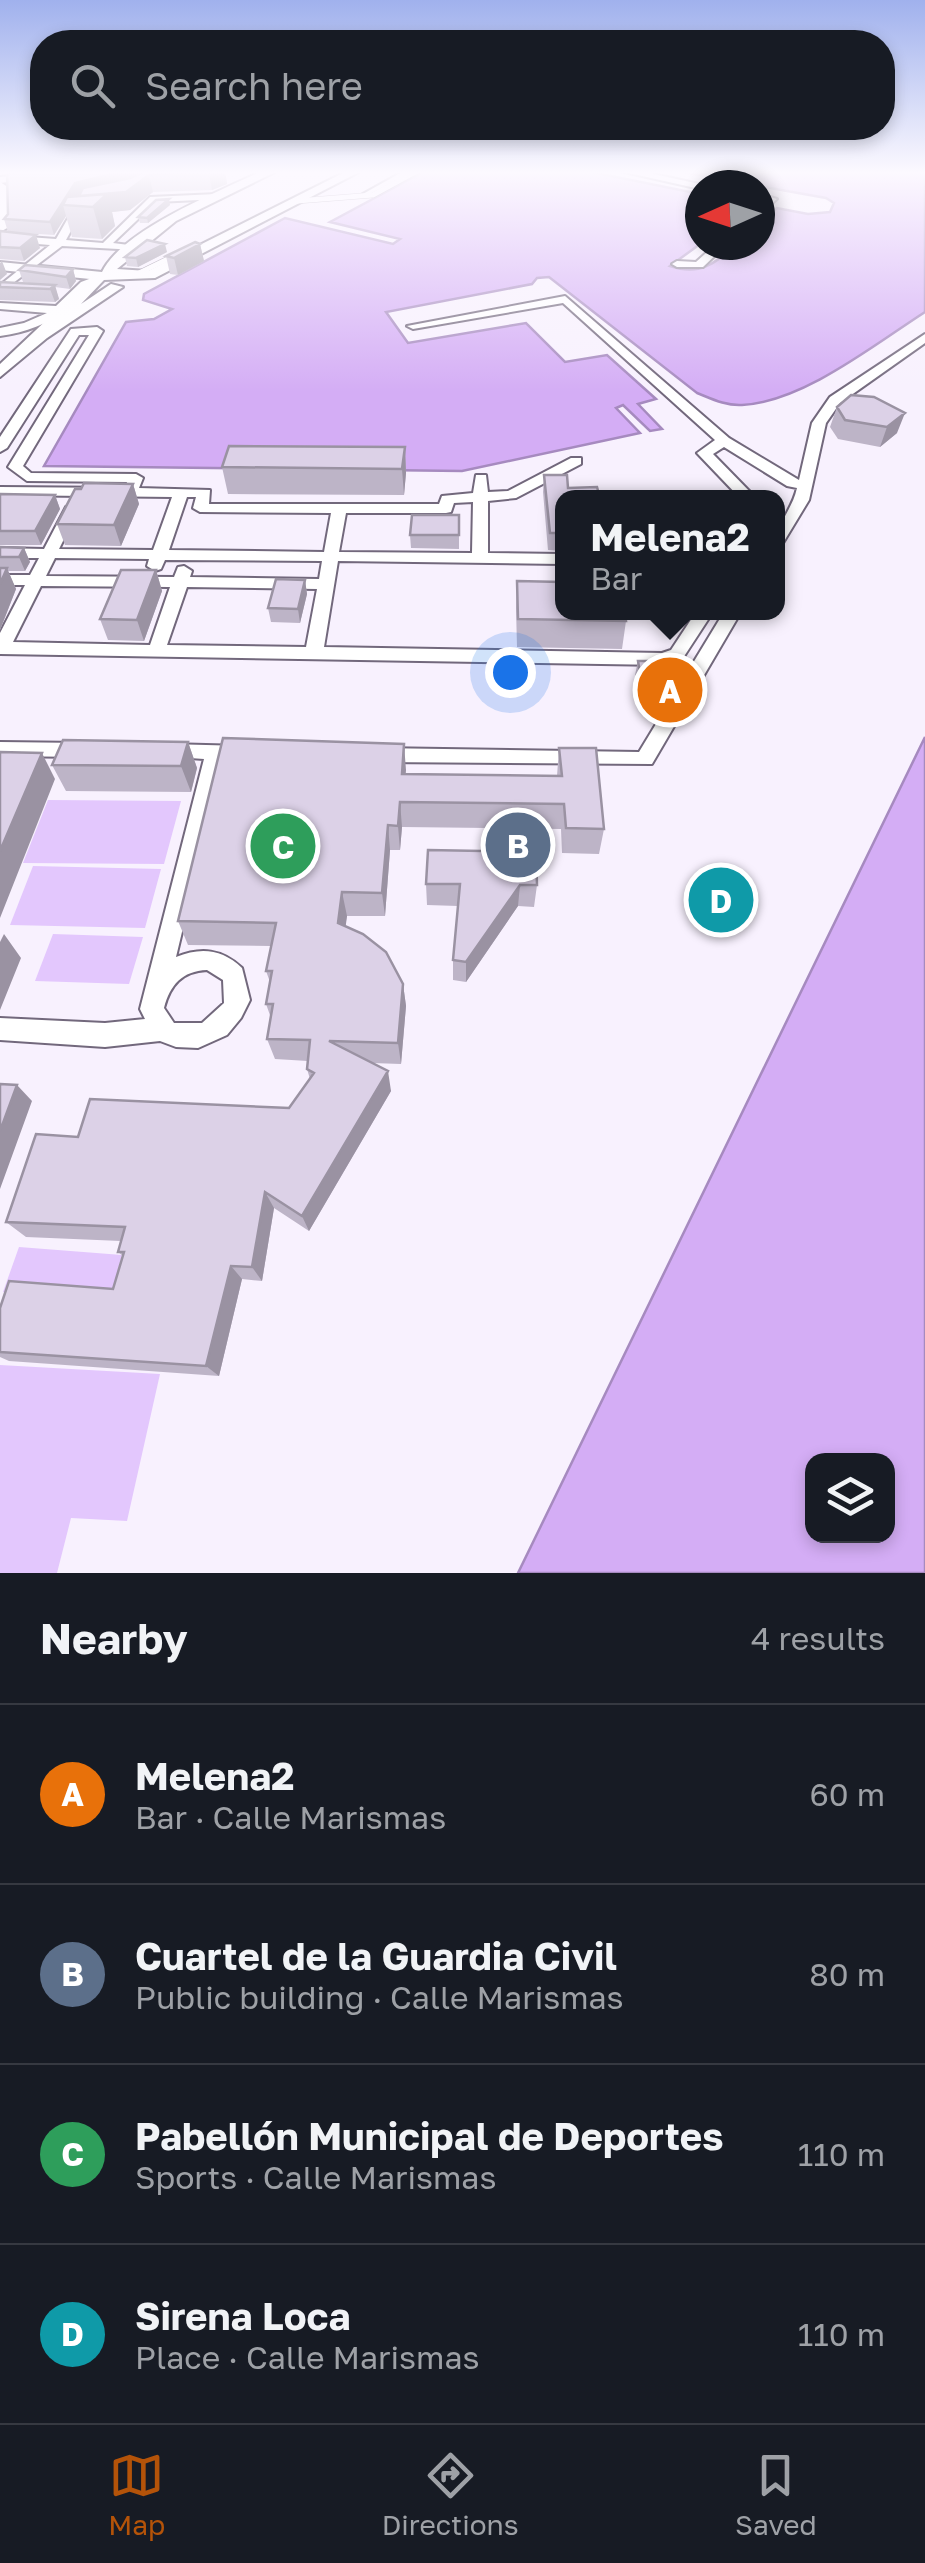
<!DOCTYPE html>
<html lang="en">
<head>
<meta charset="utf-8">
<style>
	:root { --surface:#171b24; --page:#242831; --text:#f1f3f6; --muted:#9ea1a6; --line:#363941; --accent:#b45309 }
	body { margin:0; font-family:"Golos Text",sans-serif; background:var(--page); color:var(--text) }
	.controls { position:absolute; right:30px; bottom:30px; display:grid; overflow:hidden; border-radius:20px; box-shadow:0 5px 15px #0003 }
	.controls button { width:90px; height:90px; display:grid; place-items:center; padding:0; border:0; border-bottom:2px solid var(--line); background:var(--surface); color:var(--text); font:50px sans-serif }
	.compass { position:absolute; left:685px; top:170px; width:90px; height:90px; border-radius:50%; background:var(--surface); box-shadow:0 5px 15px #0003; rotate:267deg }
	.you { position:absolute; left:510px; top:672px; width:35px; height:35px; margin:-25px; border:8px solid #fff; border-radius:50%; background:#1a73e8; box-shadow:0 0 0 15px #1a73e833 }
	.badge { display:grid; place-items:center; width:65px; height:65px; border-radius:50%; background:var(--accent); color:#fff; font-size:32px; font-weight:700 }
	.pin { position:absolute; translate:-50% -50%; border:5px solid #fff; box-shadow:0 2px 10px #0006 }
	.popup { position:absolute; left:555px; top:490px; width:230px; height:130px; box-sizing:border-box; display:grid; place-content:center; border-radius:20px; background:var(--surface); filter:drop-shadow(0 2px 8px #0005); font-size:32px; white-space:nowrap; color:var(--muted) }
	.popup b { font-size:38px; color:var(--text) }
	.popup::after { content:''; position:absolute; left:50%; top:100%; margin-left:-20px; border:20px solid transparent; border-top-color:var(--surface) }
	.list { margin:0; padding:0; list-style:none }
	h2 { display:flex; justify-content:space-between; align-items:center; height:130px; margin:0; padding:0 40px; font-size:42px }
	h2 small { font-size:32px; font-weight:400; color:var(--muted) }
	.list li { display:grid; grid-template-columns:65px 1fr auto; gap:30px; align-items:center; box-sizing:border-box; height:180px; padding:0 40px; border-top:2px solid var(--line) }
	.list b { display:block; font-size:38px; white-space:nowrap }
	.list p { margin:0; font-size:32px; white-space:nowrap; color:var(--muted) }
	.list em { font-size:32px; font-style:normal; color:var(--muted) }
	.icon { flex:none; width:55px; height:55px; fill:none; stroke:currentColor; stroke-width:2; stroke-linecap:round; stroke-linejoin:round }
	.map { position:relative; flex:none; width:925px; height:1573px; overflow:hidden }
	.search { position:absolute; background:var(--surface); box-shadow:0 5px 15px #0003; left:30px; right:30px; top:30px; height:110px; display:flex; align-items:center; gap:25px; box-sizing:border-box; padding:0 35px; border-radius:40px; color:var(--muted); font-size:38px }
	.sheet { height:850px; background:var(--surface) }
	nav { display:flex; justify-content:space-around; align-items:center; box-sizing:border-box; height:140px; border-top:2px solid var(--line); background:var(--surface); font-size:28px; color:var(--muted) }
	nav a { display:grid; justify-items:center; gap:5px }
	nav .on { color:var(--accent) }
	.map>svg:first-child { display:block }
	.green { fill:#e3c7fd }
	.water { fill:#d4adf5; stroke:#a68abf; stroke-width:2.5; fill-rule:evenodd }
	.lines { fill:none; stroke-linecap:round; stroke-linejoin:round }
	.service-casing { stroke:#72687c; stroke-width:6 }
	.pedestrian-casing { stroke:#72687c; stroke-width:4 }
	.minor-casing { stroke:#72687c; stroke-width:4 }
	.tertiary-casing { stroke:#72687c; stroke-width:4 }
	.trunk-casing { stroke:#72687c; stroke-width:4 }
	.service { stroke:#fff; stroke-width:5 }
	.pedestrian { fill:#fff; fill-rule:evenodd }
	.minor { fill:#fff; fill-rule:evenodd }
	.tertiary { fill:#fff; fill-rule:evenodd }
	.trunk { fill:#fff; fill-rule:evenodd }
	.wall { fill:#bdb4c7 }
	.shaded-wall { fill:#9a92a2 }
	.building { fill:#dcd1e7; stroke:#9a92a2; stroke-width:2.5 }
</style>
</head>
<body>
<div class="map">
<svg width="925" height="1573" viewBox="0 0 925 1573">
	<rect width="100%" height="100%" fill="#f8f1fe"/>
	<path class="green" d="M48,800l133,1 -17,63 -141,-1z
		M33,866l128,3 -16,59 -135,-3z
		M53,934l90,3 -14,47 -94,-3z
		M19,1247l103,8 -12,45 -107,-8z
		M0,1365l160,9 -33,147 -56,-3 -14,55h-57z"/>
	<path class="water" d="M425,171h162l113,23v50l-30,22c30,10 44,-2 66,-21h24v-22l17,-15 31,6 22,-2 4,-9 -8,-5 -149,-27h248v141c-50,32 -122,90 -183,93 -16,1 -30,-6 -45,-12l-148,-116 -12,1 -5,6 -146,28 22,31 118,-20 39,39 42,-7 49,44 -18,5 24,25 -12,2 -27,-26 -7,3 24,25 -178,38 -418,-5 82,-144 28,-3 18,-10 -29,-9 1,-6 141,-76 108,26 7,-5 -70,-17z
		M925,737v836h-407zM812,1460h76v76h-76z"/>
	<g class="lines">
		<defs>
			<path id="service" d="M297,201l76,-6 44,-24
				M135,275l43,-21"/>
			<path id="pedestrian" d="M404,171h9l-47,25 -5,-1z"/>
			<path id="minor" d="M620,171h20l64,14h-4v4z
				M217,194l3,5 -64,3 -43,41 24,3v4l-75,-4 -62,47v-8l50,-40 -50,-4v-6l56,4 23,-40 8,2 -21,39 37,3 47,-46z
				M760,194l17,5 -17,14v-8l5,-4 -5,-1z
				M715,245h11l-23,22h-26l-5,-3 5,-3 19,1z
				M97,276l4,1v4c-15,6 -20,17 -32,27 -19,15 -44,25 -69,28v-8l24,-5 23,-10 -47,-4v-6l56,3 25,-24z
				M565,296l164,142 70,42 13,-57 18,-26 95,-63v9l-85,60 -14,20 -17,77 -26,43 -5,2c-1,-25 14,-34 19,-57l-10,-2 -63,-39 -11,7 43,44h-16l-43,-45 18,-13 -152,-137 -150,26 -6,-3z
				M71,329l26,-2 6,4 -80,135 8,7 105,1 7,4 -4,10 71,2 -1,14h230l3,-8 31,-3 3,-18h10l2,17 20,-1 63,-33h10v6l-65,34 -28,3v52l74,1v10l-224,-3 -14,86 338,6 9,-3 25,-38h17l-30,46 -20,7 -663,-11v-21l25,-48h-25v-10h30l9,-17h-39v-10l44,1 22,-42 7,-4 7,4 -21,42 94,1 19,-53 -172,-2v-8l125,1 2,-6 -100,-1 -19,-14 81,-132h-10l-72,113 -7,4v-15zM187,497h9l-3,11 7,4 131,1 -7,39 -155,-2zM473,502l-1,51 -133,-1 7,-39h100l5,-1 3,-9zM55,558l94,1 -2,7 8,5 6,-2 4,-9 157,1 -3,18 -129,-2 2,-6 -8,-5 -6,1 -4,10 -128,-1zM41,586l129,1 -20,58 -137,-3zM187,587l130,2 -11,58 -139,-2z
				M724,612h17l-89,152 -274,-2 -10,-7 10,-7 261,4z
				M0,742l84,1 10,7 -10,7 -84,-1z
				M168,744l76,2 10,7 -10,7h-21l-47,197c25,-10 46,-8 66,11l8,32 -9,18 -14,17 -29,13 -22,-1 -16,-6 -55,6 -105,-7v-22l105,5 40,-4 -5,-10 64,-250 -43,-3 -3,-5zM207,970l16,10 1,23 -22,20h-28l-10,-15c6,-23 18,-37 43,-38z"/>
			<path id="tertiary" d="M50,171h42l-92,12v-6z
				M262,171h15l-101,50 -59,48 31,2 199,-100h14l-206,107 -51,2 -23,24 30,-20 12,3 -76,51 -47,39v-13l90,-85 -90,-9v-8l102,10c20,-42 118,-81 160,-101z"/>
			<path id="trunk" d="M0,182l8,5 1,40 -9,5z"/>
		</defs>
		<use href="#service" class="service-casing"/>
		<use href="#pedestrian" class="pedestrian-casing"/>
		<use href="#minor" class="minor-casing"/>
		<use href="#tertiary" class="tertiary-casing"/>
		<use href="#trunk" class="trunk-casing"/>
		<use href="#service" class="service"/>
		<use href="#pedestrian" class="pedestrian"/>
		<use href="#minor" class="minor"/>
		<use href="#tertiary" class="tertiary"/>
		<use href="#trunk" class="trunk"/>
	</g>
	<path class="wall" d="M22,171h203l2,13 -15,6 -59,2 -23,18 -18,2 3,14 -13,13 -30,-2 -6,-21 -12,19 -46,-3 -4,-13 4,-5z
		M170,205l-22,18h-8l-2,-6z
		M0,231l40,17 -16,13 -24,-2z
		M200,244l4,17 -26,14 -8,-1 -4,-18z
		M167,252l-29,15 -11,-1 -2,-9z
		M73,269l3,12 -6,8 -15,-2 4,12 -4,3 -55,-2v-18l42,3 -19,-3 -4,-12z
		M851,395l46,38 -17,14 -42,-8 -8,-12 7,-20z
		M405,447l1,26 -2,22 -176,-1 -6,-27z
		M544,475l18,23v53l-14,-1 -5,-58z
		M133,484l6,20 -18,42 -56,-1 -8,-21z
		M0,494l55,1 5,14 -19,36h-41z
		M459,515v34l-48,-1 -1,-13z
		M0,547l24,1 6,14 -5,9h-17l8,18 -16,41z
		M156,570l6,21 -18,50 -36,-1 -8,-21z
		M305,580l2,14 -7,29 -29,-1 -3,-14z
		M517,581l109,40 -4,28 -105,-2 -1,-39z
		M638,661l44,14 -20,32 -22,-1 -5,-31z
		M188,742l9,26 -6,24 -125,-1 -14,-26z
		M559,748l45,81 -5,25 -37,-1 -1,-24 -159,-2 -2,23h-10l-5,66h-38l-2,10 58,58 3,22 -5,58 -29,-1 19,28 -82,140 -35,-23 -12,73 -20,-2 -23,97 -210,-15 -9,-4v-49l113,-19 10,-33 -5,-4 3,-11 -95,-4 -20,-15 72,-85 211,-29 21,-29 -3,-10 1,-8 -33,-2 -8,-20 4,-21 -5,-14 4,-22 -4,-11 5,-25 -83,-1 -10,-24 228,-147 151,2z
		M426,884l111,1 -3,22 -16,-1 -52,76 -13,-2v-20l5,-54 -31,-1z"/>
	<path class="shaded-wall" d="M125,171h32l-8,4 4,17 -23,18 -18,2 3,14 -13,13 -9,-32 -14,-11 47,-12 -48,11 -6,11 -9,-1 3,11 -12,19 -4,-13 25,-39z
		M212,171h13l2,13 -15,6 -3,-17z
		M169,199l1,6 -22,18 -1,-5z
		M36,235l4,13 -16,13 -4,-13z
		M165,244l2,8 -29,15 -2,-9z
		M200,244l4,17 -26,14 -4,-17z
		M2,261l5,13 -7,6v-17z
		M73,269l3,12 -6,8 -4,-12z
		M55,285l4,14 -4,3 -5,-13z
		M905,413l-8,20 -17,14 7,-20z
		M405,447l1,26 -2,22 -2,-26z
		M133,484l6,20 -18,42 -7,-21z
		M55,495l5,14 -19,36 -6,-14z
		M24,548l6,14 -5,9 -6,-14z
		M7,568l9,21 -16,41v-46z
		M156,570l6,21 -18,50 -7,-21z
		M305,580l2,14 -7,29 -2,-14z
		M685,661l-3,14 -20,32 3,-14z
		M188,742l9,26 -6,24 -10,-26z
		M404,744l2,26 -2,29 -2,-25z
		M42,753l13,26 -55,139v-67z
		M400,802l2,25 -2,23 -2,-24z
		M388,825l2,25 -5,66 -3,-23z
		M520,885l-2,21 -52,76v-20z
		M342,892l5,24 -4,31 -5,-24z
		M4,934l17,24 -21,52v-68z
		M403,984l3,22 -5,58 -3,-21z
		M388,1071l3,20 -82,140 -7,-15z
		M17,1085l15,16 -32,88v-58z
		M265,1192l9,16 -12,73 -10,-14z
		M231,1266l11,13 -23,97 -13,-10z"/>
	<path class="building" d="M22,171h103l-50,12 -25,39 -46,-3 4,-5 -1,-41z
		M145,171h67l-63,4 -23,17 -47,4 4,-8 47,-10z
		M107,194l-14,13 -30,-2 4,-8z
		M169,199l-22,19 -9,-1 18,-17z
		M0,231l36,4 -16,13 -20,-1z
		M147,240l18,4 -29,14 -11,-1z
		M195,242l5,2 -26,14 -8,-2z
		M25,265l48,4 -7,8 -47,-7z
		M0,282l55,3 -5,4 -50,-2z
		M851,395l23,2 31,16 -18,14 -42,-7 -8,-13z
		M229,446l176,1 -3,22 -180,-2z
		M544,475h23l1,13 29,-1 3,11h-38v35h-12z
		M84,483l49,1 -19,41 -57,-1 18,-35h6z
		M0,494l55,1 -20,36h-35z
		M412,515h47v20h-49z
		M0,547l24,1 -5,9h-19z
		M0,568h7l-7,16z
		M121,570h35l-19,50 -37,-1z
		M276,579l29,1 -7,29 -30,-1z
		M517,581l45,1v30h63l1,9 -108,-2z
		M638,661h47l-20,32 -22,-1z
		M223,738l181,6 -2,30 160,2 -3,-28h37l8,81 -38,-1 -2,-24 -164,-2 -2,24 -10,-1 -6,68 -40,-1 -4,31 25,11 23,18 17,32 -5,59 -69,-2 59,30 -86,145 -37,-24 -13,75 -21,-1 -25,100 -206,-14v-44l9,-27 104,8 11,-37h-6l7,-25 -119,-5 30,-88 42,3 12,-38 199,9 25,-35 -7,-4 3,-29 -43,-1 6,-35h-7l6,-33h-6l10,-48 -98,-2z
		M63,740l125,2 -7,24 -129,-1z
		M0,752l42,1 -42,98z
		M428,850l108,2 1,33h-17l-54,77 -13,-2 7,-76h-34z
		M0,1084l17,1 -17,46z"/>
	<linearGradient id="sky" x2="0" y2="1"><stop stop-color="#a0b1ed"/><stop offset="0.44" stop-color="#fcf9ff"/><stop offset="1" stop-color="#fcf9ff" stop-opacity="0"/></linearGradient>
	<rect width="925" height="392" fill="url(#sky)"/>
</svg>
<div class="controls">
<button><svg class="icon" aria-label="layers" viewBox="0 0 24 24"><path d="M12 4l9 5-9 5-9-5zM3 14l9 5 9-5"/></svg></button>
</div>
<svg class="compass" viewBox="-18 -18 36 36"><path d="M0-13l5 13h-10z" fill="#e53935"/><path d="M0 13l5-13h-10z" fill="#9ea1a6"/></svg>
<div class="you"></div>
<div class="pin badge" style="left:670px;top:690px;background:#e8710a">A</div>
<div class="popup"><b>Melena2</b>Bar</div>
<div class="pin badge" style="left:518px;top:845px;background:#5c6f8a">B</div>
<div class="pin badge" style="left:283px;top:846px;background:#2e9e5b">C</div>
<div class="pin badge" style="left:721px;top:900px;background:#0f9aa8">D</div>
<div class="search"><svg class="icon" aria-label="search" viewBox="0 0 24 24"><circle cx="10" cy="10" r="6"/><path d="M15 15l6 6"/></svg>Search here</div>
</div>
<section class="sheet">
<h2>Nearby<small>4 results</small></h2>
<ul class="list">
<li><span class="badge" style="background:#e8710a">A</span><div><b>Melena2</b><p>Bar · Calle Marismas</p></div><em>60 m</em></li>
<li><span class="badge" style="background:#5c6f8a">B</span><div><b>Cuartel de la Guardia Civil</b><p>Public building · Calle Marismas</p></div><em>80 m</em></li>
<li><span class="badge" style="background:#2e9e5b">C</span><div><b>Pabellón Municipal de Deportes</b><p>Sports · Calle Marismas</p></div><em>110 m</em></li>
<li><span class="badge" style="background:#0f9aa8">D</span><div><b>Sirena Loca</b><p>Place · Calle Marismas</p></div><em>110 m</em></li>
</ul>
</section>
<nav>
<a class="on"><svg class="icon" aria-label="map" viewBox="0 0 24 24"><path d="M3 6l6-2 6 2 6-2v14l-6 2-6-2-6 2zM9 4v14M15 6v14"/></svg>Map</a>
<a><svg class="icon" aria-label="directions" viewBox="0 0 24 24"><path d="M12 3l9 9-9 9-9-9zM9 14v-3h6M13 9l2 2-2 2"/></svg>Directions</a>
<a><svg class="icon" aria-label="saved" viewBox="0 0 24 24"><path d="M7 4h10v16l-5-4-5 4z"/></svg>Saved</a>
</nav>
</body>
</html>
